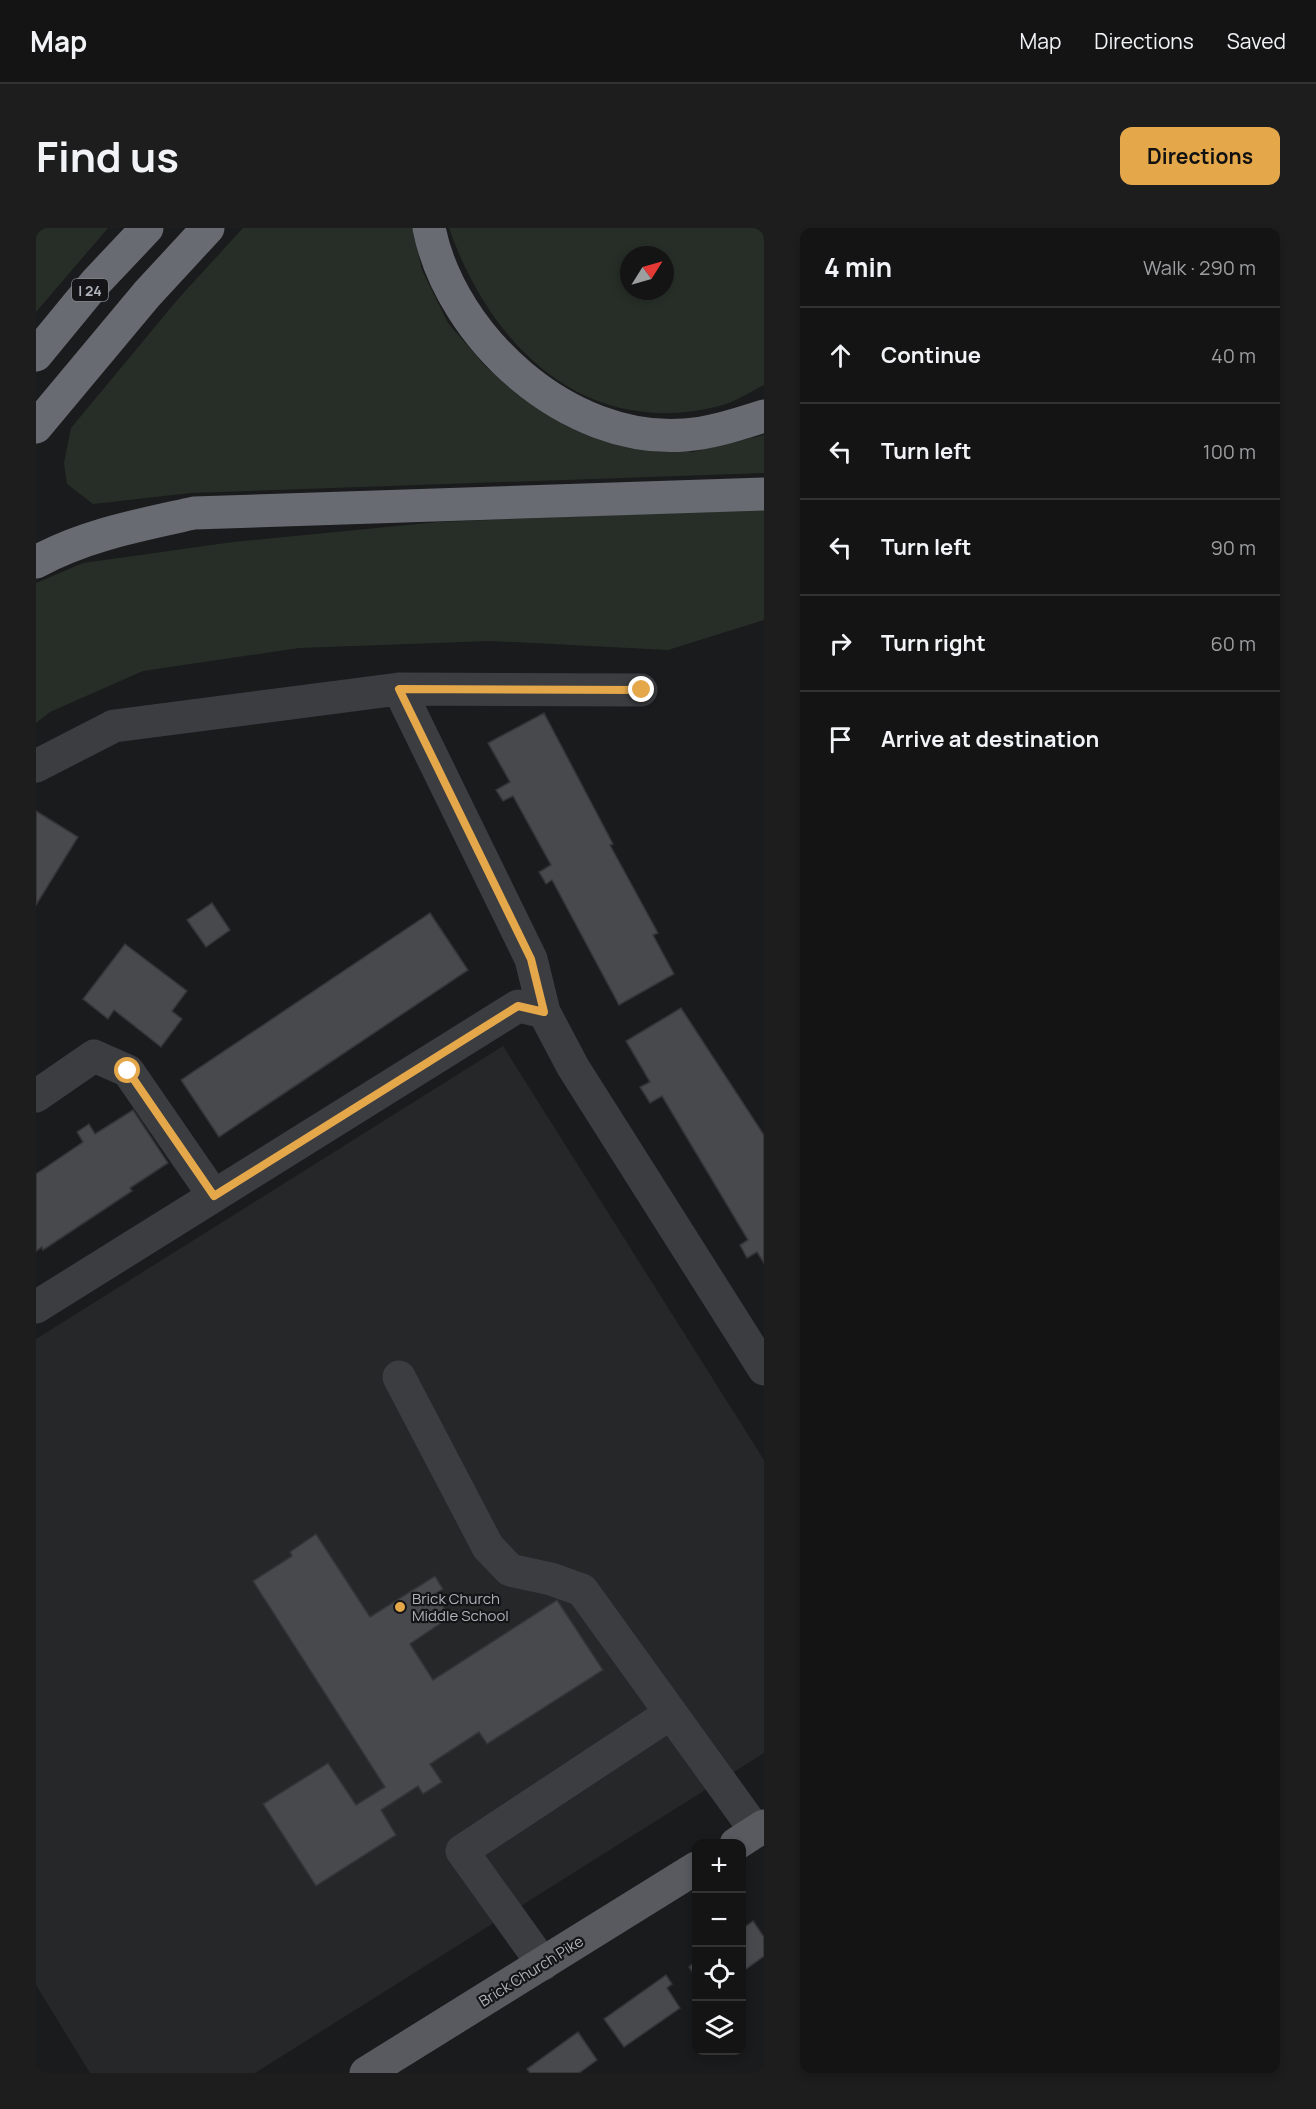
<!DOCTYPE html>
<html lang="en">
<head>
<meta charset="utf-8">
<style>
	:root { --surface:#141415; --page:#1d1d1e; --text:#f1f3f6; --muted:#9d9ea0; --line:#333334; --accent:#e4a84b }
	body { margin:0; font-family:Manrope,sans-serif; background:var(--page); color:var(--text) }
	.controls { position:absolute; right:18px; bottom:18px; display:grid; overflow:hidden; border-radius:12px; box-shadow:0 3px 9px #0003 }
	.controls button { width:54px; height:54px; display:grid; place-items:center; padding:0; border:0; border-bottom:2px solid var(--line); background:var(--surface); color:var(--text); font:30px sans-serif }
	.compass { position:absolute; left:584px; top:18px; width:54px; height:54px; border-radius:50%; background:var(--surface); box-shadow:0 3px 9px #0003; rotate:53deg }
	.stop { position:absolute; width:18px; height:18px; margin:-14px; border:4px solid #e4a84b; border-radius:50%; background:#fff }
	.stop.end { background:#e4a84b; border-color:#fff; box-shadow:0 2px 6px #0008 }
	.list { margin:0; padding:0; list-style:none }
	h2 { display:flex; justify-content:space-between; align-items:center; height:78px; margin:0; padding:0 24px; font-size:26px }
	h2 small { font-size:20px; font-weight:400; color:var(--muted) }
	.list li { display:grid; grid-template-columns:39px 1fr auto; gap:18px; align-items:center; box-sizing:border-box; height:96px; padding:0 24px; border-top:2px solid var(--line) }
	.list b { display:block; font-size:22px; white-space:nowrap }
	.list em { font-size:20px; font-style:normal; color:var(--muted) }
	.icon { flex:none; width:33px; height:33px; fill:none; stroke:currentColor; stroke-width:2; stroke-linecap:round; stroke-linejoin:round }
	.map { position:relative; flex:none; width:728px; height:1845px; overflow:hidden; border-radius:12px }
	header { display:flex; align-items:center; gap:36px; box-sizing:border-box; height:84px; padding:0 30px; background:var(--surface); border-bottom:2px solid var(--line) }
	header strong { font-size:28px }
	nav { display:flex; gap:33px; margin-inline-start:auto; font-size:21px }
	.intro { display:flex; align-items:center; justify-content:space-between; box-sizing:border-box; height:144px; padding:0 36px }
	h1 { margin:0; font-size:42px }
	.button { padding:15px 27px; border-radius:12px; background:var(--accent); color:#111; font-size:21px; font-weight:700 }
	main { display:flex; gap:36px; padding:0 36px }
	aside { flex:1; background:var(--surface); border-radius:12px; box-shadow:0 3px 9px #0003 }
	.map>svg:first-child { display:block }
	.built { fill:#262729 }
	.green { fill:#272e27; fill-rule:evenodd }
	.building { fill:#48494c; stroke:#353538; stroke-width:1.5 }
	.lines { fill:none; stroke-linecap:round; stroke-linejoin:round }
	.minor { stroke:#3c3d41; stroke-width:33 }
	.major { stroke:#585a60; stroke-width:33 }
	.highway { stroke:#686b72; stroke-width:33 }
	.route { stroke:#e4a84b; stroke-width:8 }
	.poi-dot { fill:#e4a84b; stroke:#151517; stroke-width:2 }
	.labels { text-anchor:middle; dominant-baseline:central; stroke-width:4.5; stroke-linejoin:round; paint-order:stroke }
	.shield { fill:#151517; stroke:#80848a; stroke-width:1.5 }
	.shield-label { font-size:14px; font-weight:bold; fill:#aeb3bb }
	.poi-label { font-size:15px; fill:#aeb3bb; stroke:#151517; text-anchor:start }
	.street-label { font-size:15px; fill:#aeb3bb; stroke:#151517 }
</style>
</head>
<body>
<header>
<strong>Map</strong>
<nav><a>Map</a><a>Directions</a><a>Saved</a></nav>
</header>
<div class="intro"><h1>Find us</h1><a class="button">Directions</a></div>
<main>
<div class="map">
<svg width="728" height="1845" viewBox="0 0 728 1845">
	<rect width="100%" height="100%" fill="#1a1b1c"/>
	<path class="built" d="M467,818l261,414v293l-509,320h-165l-54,-88v-646z"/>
	<path class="green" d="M0,0h72l-72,84z
		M207,0h169l10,42 26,53 39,45 81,59 64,22 61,3 71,-17v38l-573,20 -98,11 -26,-20 -3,-21 7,-35 107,-129z
		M413,0h315v157c-13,6 -27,16 -41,20 -136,37 -232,-57 -274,-177zM593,27h36v36h-36z
		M728,281v111l-96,30 -177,-9 -192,7 -156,23 -93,41 -14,11v-140l47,-20 150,-21 205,-20z"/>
	<path class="building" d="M508,485l69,131 -3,1 48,88 -5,2 21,39 -55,31 -67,-125 -6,4 -7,-12 12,-7 -38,-69 -10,5 -7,-11 14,-8 -22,-39z
		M0,583l42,26 -42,68z
		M176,675l18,27 -24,17 -19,-27z
		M394,685l38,57 -249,167 -38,-57z
		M89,716l62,47 -15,20 10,8 -21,28 -47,-37 -6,9 -25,-20z
		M645,780l83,127v128l-7,-11 -10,6 -7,-13 8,-5 -86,-144 -12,7 -10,-16 10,-5 -24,-41z
		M97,882l35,53 -38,25 2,3 -89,59 -1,-3 -6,4v-77l47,-32 -6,-10 12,-8 6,10z
		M280,1306l54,83 65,-41 8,13 -8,5 15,23 -40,27 23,36 124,-80 46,70 -116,74 -8,-12 -49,32 12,18 -19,12 -5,-8 -37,24 15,25 -80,51 -53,-82 65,-41 28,42 29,-18 -132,-206 39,-25 -2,-4z
		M717,1693l11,16v19l-22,16v-43z
		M660,1733v17l-7,-11z
		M630,1747l6,9 -5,4 13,20 -56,39 -20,-28z
		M542,1804l19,28 -18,13h-49l-3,-4z"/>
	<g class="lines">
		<path class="minor" d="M363,461l132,270 13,53
			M0,538l78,-40 285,-37 242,1
			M0,868l58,-40 34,15 86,125
			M0,1079l482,-301 26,6 29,55 191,302
			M363,1149l89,170 22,23 41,9 31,11 174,241
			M507,1736l-81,-113 209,-138"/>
		<path class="major" d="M700,1616l28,-18
			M330,1845l330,-205"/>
		<path class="highway" d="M393,0c22,110 139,216 256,207 27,-2 53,-11 79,-19
			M0,127l60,-73 51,-54
			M0,199l111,-133 61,-66
			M0,334c49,-27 104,-37 158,-49l570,-19"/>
	</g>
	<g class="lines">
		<path class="route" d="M92,843l86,125 304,-190 26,6 -13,-53 -132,-270 243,1"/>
	</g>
	<circle class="poi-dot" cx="364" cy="1379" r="6"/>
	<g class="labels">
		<rect class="shield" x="36" y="51" width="36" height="22" rx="4.5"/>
		<g class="shield-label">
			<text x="54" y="62">I 24</text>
		</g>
		<g class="poi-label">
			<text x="376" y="1370">Brick Church<tspan x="376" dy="17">Middle School</tspan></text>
		</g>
		<g class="street-label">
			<text transform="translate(495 1743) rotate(-32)">Brick Church Pike</text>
		</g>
	</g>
</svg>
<div class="controls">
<button>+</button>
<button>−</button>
<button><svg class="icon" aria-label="locate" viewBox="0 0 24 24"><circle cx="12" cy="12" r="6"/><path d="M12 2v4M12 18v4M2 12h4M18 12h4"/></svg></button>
<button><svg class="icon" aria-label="layers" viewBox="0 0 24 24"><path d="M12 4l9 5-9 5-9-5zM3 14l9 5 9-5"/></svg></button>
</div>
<svg class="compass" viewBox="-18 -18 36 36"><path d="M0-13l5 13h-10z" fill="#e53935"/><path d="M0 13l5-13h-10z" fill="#9d9ea0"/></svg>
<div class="stop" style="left:92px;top:843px"></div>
<div class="stop end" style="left:606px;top:462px"></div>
</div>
<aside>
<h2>4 min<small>Walk · 290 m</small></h2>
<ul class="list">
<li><svg class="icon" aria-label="ahead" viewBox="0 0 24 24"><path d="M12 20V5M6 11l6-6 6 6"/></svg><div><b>Continue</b></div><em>40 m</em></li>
<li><svg class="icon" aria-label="left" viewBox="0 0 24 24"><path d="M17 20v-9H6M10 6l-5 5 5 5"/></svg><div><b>Turn left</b></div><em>100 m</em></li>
<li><svg class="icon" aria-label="left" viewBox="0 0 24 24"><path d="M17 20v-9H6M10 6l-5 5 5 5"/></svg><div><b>Turn left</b></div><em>90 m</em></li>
<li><svg class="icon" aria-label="right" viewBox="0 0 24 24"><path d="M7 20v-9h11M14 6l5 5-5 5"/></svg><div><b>Turn right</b></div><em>60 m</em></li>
<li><svg class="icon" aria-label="arrive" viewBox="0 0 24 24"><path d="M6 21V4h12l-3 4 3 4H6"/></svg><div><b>Arrive at destination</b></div></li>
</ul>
</aside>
</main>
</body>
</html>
